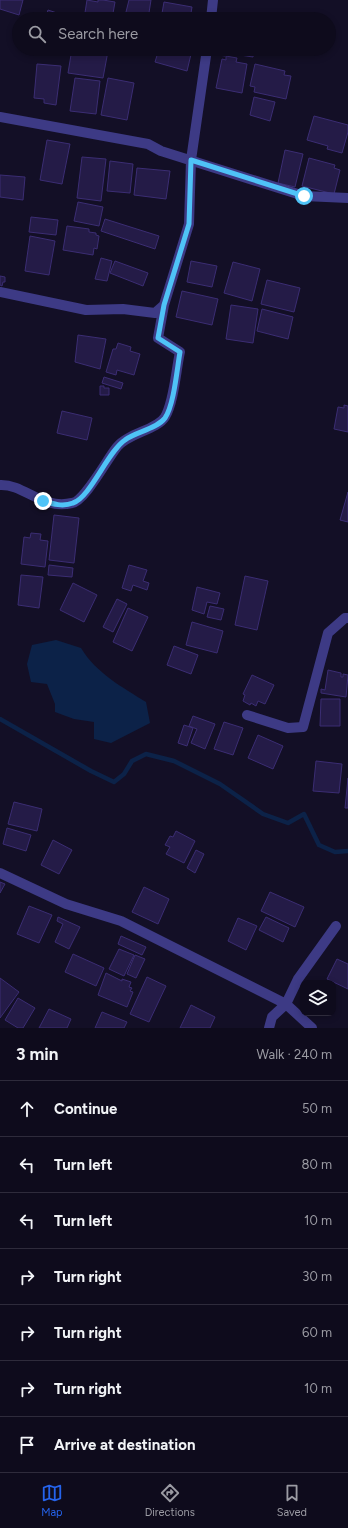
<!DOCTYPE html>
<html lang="en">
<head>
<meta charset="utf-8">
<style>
	:root { --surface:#0e0b1c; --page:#171425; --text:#f1f3f6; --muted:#9b9ba3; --line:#2e2b3b; --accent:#2563eb }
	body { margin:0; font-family:Figtree,sans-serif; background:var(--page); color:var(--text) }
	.controls { position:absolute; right:12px; bottom:12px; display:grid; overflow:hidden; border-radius:8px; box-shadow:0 2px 6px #0003 }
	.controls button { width:36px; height:36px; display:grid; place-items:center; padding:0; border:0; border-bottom:1px solid var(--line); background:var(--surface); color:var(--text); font:20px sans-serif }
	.stop { position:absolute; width:12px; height:12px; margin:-9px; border:3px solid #4fc3f7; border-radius:50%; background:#fff }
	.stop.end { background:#4fc3f7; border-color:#fff; box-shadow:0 1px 4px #0008 }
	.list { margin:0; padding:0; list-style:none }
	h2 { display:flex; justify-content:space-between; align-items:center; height:52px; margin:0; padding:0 16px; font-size:17px }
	h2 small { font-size:13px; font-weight:400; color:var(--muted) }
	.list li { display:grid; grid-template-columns:26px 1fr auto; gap:12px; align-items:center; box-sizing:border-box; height:56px; padding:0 16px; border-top:1px solid var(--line) }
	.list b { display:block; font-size:15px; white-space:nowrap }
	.list em { font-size:13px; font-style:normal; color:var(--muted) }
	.icon { flex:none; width:22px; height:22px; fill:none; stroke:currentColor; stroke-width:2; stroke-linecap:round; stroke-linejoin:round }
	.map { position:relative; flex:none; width:348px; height:1028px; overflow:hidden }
	.search { position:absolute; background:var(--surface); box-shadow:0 2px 6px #0003; left:12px; right:12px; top:12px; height:44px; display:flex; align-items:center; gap:10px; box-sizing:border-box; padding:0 14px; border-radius:22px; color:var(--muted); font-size:15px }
	.sheet { height:444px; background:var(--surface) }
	nav { display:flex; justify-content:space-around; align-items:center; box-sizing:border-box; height:56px; border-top:1px solid var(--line); background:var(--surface); font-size:11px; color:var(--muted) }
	nav a { display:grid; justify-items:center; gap:2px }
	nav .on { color:var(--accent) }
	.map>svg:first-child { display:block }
	.water { fill:#0c2248 }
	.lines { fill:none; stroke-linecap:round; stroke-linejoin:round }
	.stream { stroke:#0c2248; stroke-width:4.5 }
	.building { fill:#241b47; stroke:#3b2d73 }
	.minor { stroke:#3d3a85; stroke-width:10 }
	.route { stroke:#4fc3f7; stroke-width:5 }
</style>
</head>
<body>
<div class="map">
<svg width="348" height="1028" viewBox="0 0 348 1028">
	<rect width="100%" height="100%" fill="#130f26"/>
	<path class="water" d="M56,640l25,8c15,25 41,39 65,54l4,21 -39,20 -17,-4v-17l-20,-3 -19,-7v-8l-8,-20 -16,-2 -4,-18 5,-19z"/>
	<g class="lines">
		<path class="stream" d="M0,719l91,52 23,11 10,-8 8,-13 14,-7 28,7 46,23 43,30 25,9 16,-9 15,31 16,7 13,-1"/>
	</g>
	<path class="building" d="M0,0h23l-4,15 -19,-6z
		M87,0l11,2v-2h5l12,2 -3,17h-28z
		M129,0h22l-3,19 -23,-3z
		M164,2l28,5 -2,12h-29z
		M48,10l18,6 -1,3h-20z
		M72,49h24l12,2 -5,27 -35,-5z
		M159,49l33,1 -5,21 -32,-9z
		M214,49l12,1 -1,6 -12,-2z
		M241,49h13l-1,8 -13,-2z
		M226,56l11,2 -1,4 11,2 -5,29 -26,-5 6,-29 4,1z
		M37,64l24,2 -5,39 -12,-2v-4l-10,-1z
		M255,64l30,7 -1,4 7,1 -5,23 -32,-7 1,-5 -5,-1z
		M75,78l25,3 -4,33 -26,-3z
		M108,78l26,5 -7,37 -26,-5z
		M254,97l21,5 -5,19 -20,-6z
		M314,116l34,9v7l-6,21 -15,-4 1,-3 -21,-6z
		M47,140l23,4 -8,40 -22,-4z
		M285,150l18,4 -8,33 -17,-4z
		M82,157l24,2 -5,42 -24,-3z
		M309,158l26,7 -1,3 6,2 -6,24 -32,-8z
		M110,161l23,3 -3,29 -23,-2z
		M137,168l33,3 -4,28 -32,-4z
		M0,175l25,2 -2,23 -23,-3z
		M78,202l25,5 -4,19 -25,-5z
		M31,217l27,3 -2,15 -27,-3z
		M105,219l54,17 -4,13 -54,-18z
		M67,226l22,3v3l7,1v2l3,1 -2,13 -3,-1 -1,7 -30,-5z
		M30,236l25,5 -6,34 -24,-4z
		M101,258l11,3 -5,20 -12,-2z
		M115,261l33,12 -5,13 -33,-13z
		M191,261l26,5 -5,21 -25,-5z
		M233,262l27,7 -8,32 -28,-8z
		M0,276l5,1v5h-2l-1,4 -2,-1z
		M267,280l33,8 -6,24 -33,-8z
		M182,291l36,8 -6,26 -36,-8z
		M231,305l27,4 -5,34 -27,-4z
		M262,309l31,8 -5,22 -31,-8z
		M78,335l28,4 -6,30 -25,-7z
		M118,343l13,4 -1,4 10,3 -6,21 -17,-5 -1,5 -10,-3 7,-23h3z
		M104,377l19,6 -2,6 -19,-6z
		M100,386h4v2h5v7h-9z
		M344,405l4,1v26l-14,-3 4,-22 6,1z
		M62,411l30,7 -5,22 -30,-7z
		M348,492v30l-8,-2z
		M54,515l25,3 -5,45 -25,-3z
		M31,533l10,1 -1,6 8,1 -3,26 -24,-3 3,-27 6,1z
		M49,565l24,3 -1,9 -24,-2z
		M129,565l18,5 -4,11 6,2 -2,7 -14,-5 -2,6 -9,-3z
		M21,575l22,2 -4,31 -21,-3z
		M245,576l23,5 -11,49 -22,-5z
		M73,583l24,12 -13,27 -24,-12z
		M197,587l23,6 -3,11 -10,-2 -3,12 -12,-4z
		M117,599l10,5 -14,28 -10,-5z
		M210,606l14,3 -3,11 -14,-3z
		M128,608l20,9 -16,34 -19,-9z
		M192,622l31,9 -6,22 -31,-8z
		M174,646l24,9 -7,19 -24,-9z
		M328,670l13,3v4h2v-3l5,1 -2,22 -25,-4v-4l4,1z
		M252,675l22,10 -9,19 -7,-3 -2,5 -5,-3 -1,2 -7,-4 2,-6 -2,-1z
		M321,699h19v27h-20z
		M193,716l22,8 -10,25 -14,-6 6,-14 -8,-3z
		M224,722l19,6 -10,27 -19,-6z
		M184,725l9,3 -6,18 -9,-3z
		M258,735l25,11 -10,23 -25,-11z
		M316,761l26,3 -3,29 -26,-2z
		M348,778v30h-3z
		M14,802l28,7 -5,22 -29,-7z
		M7,828l24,7 -5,16 -23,-7z
		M176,831l19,10 -11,22 -18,-9 4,-7 -5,-2 5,-9 3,1z
		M53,840l19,10 -13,24 -18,-9z
		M196,850l8,4 -9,19 -8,-5z
		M0,882l5,2 -5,9z
		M144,887l25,12 -11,25 -26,-12z
		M270,892l34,15 -9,20 -34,-16z
		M29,906l23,9 -13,28 -22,-9z
		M58,917l22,10 -11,22 -14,-7 8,-18 -6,-3z
		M266,917l23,11 -6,14 -24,-12z
		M238,918l19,8 -11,24 -18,-9z
		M121,936l25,11 -4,8 -24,-11z
		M119,949l15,6 -10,21 -15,-7z
		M73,954l31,14 -8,18 -31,-14z
		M135,955l10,4 -9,19 -9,-4z
		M337,959l11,5v25l-21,-10z
		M106,973l16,8v-2l9,3 -2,5 3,1 -2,3 3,1 -6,15 -29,-12z
		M147,977l19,9 -17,36 -19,-8z
		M0,978l19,14 -19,26z
		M18,998l17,10 -12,20h-5l-13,-8z
		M191,1005l24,12 -5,11h-30z
		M49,1009l22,10 -4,9h-28z
		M102,1012l25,10 -3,6h-29z"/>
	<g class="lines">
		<path class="minor" d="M211,19l2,-19
			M0,117l148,27 13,7 143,45 44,2
			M0,292l86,18 37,-1 32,4 9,-8
			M0,485c25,-1 41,25 72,18 13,-2 35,-44 45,-56 11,-14 40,-17 48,-30 9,-15 11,-47 15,-65l-22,-14 6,-33 25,-81 2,-64 16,-111
			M247,715l41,13 15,-1 25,-94 17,-15h3
			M0,873l66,31 55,17 165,83 -14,13 -3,11
			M312,1028l-26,-24 12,-25 38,-53"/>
	</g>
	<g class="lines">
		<path class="route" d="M43,501c10,3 20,6 30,2 17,-5 35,-52 52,-63 10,-8 32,-11 40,-22 9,-13 12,-49 15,-66l-22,-14 6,-33 25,-81 2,-64 113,36"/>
	</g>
</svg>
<div class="controls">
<button><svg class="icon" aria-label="layers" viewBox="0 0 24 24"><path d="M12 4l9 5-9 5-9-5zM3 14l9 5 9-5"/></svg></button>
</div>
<div class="stop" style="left:304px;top:196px"></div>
<div class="stop end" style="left:43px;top:501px"></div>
<div class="search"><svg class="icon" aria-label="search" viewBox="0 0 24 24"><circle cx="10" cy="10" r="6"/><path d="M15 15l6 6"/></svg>Search here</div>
</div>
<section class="sheet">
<h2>3 min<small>Walk · 240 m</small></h2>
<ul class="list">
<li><svg class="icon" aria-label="ahead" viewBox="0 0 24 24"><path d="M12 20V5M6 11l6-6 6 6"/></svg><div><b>Continue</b></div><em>50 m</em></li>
<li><svg class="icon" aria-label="left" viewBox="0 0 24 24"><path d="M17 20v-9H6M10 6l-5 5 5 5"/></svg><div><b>Turn left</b></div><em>80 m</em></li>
<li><svg class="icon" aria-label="left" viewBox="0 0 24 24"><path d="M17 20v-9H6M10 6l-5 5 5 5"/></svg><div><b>Turn left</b></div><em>10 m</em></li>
<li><svg class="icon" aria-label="right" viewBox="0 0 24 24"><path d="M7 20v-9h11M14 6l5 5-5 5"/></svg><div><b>Turn right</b></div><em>30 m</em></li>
<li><svg class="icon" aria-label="right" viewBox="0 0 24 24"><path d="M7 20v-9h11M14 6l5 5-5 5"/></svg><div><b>Turn right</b></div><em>60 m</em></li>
<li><svg class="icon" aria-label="right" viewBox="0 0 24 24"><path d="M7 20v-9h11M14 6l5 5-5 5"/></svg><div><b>Turn right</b></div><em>10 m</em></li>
<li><svg class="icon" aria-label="arrive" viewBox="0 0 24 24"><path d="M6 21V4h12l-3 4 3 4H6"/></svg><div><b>Arrive at destination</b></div></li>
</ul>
</section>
<nav>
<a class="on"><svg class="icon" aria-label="map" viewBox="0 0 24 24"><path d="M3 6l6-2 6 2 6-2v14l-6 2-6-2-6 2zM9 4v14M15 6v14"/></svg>Map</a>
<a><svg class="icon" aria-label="directions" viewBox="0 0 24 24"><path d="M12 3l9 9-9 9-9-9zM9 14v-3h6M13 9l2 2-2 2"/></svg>Directions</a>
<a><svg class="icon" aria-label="saved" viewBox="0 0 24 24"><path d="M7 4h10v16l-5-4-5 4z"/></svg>Saved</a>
</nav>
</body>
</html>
